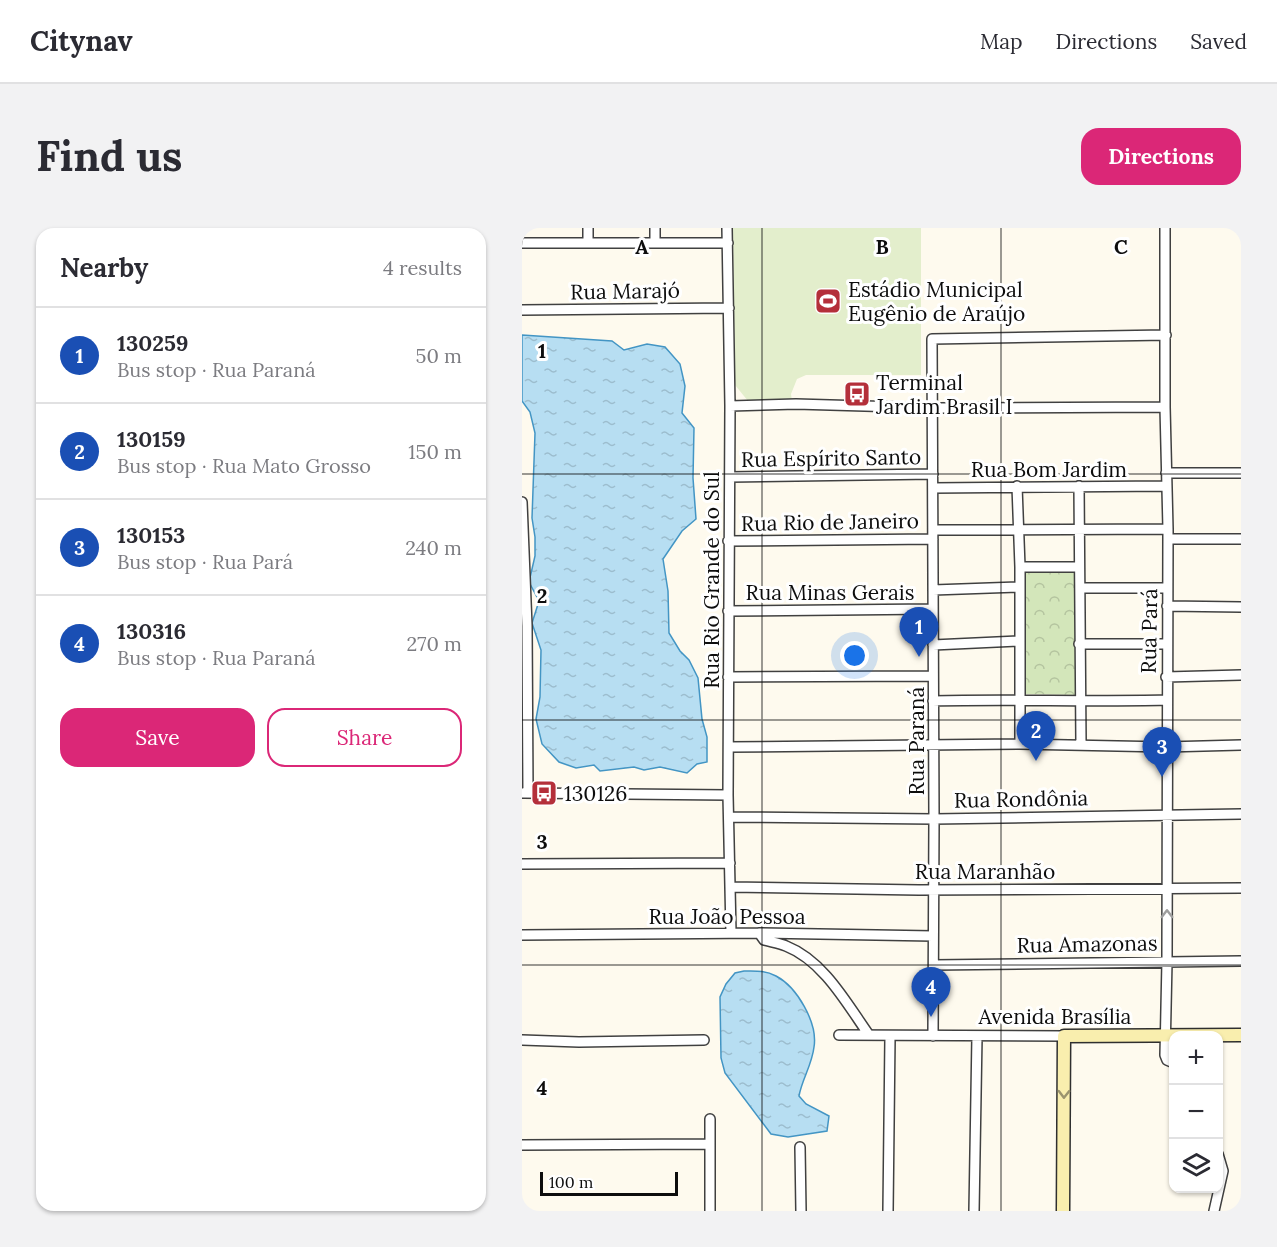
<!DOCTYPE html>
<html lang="en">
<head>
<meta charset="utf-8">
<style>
	:root { --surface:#fff; --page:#f2f2f3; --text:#2b2b33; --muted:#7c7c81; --line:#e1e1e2; --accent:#db2777 }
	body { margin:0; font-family:Lora,serif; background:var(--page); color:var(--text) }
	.controls { position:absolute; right:18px; bottom:18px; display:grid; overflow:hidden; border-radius:12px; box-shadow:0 2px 4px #0004 }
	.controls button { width:54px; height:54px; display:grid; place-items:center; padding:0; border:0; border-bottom:2px solid var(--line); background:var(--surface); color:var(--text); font:30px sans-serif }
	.scale { position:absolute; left:18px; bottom:15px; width:138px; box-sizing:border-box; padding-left:6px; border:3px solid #0d0d0d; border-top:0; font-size:16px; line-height:21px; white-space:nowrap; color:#0d0d0d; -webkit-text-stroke:4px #fff; paint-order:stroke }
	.you { position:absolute; left:333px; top:428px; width:21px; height:21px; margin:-15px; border:4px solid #fff; border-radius:50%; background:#1a73e8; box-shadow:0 0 0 9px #1a73e833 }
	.badge { display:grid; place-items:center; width:39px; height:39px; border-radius:50%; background:var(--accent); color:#fff; font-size:20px; font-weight:700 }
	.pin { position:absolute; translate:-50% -50px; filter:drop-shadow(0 2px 3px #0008) }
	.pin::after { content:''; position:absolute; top:32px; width:21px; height:18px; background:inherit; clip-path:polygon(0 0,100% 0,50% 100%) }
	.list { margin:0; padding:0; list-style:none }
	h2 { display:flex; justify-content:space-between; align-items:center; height:78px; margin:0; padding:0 24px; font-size:26px }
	h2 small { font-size:20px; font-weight:400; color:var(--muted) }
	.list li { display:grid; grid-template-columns:39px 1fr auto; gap:18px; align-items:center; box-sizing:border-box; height:96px; padding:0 24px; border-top:2px solid var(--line) }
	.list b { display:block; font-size:22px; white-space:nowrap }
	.list p { margin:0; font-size:20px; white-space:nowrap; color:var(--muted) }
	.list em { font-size:20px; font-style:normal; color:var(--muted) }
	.actions { display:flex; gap:12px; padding:18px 24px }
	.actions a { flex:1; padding:14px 0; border:2px solid var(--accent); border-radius:18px; text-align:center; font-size:21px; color:var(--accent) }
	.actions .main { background:var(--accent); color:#fff }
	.icon { flex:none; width:33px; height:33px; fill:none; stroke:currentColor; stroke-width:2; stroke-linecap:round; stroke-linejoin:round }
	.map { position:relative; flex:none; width:719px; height:983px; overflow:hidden; border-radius:18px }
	header { display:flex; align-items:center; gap:36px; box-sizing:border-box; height:84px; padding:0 30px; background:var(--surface); border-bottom:2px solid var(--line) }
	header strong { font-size:28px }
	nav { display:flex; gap:33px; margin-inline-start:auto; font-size:21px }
	.intro { display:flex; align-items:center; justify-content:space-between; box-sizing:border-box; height:144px; padding:0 36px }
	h1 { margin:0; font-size:42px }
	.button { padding:15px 27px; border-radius:18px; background:var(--accent); color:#fff; font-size:21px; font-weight:700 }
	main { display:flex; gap:36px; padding:0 36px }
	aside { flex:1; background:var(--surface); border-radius:18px; box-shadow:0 2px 4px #0004 }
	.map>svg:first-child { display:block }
	.park { fill:url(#park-crowns) }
	.pitch { fill:#e3eecc }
	.water { fill:url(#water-ripples); stroke:#4395c4; stroke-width:1.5 }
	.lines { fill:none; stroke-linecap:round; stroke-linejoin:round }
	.street-casing { stroke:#404040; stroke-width:12 }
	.secondary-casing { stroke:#2f2f2f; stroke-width:15 }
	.street { stroke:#fff; stroke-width:9 }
	.secondary { stroke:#f9eeae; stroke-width:12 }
	.oneway { stroke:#9e9e9e }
	.oneway2 { stroke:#9b946e }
	.grid { fill:none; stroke:#0d0d0d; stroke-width:1.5; stroke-opacity:0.55 }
	.labels { text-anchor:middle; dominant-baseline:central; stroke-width:6; stroke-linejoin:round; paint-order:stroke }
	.poi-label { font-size:21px; fill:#0d0d0d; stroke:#fff; text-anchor:start }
	.street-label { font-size:21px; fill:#0d0d0d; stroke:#fff }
	.grid-label { font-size:20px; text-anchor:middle; font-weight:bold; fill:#0d0d0d; stroke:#fff; stroke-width:6; stroke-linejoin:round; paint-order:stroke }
</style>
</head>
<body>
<header>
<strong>Citynav</strong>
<nav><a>Map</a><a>Directions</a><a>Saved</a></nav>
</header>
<div class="intro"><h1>Find us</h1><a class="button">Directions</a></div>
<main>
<aside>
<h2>Nearby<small>4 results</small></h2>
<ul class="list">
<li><span class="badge" style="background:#1a4fb4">1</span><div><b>130259</b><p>Bus stop · Rua Paraná</p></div><em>50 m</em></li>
<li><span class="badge" style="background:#1a4fb4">2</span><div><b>130159</b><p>Bus stop · Rua Mato Grosso</p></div><em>150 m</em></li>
<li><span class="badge" style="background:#1a4fb4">3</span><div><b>130153</b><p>Bus stop · Rua Pará</p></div><em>240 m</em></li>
<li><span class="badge" style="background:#1a4fb4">4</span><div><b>130316</b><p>Bus stop · Rua Paraná</p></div><em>270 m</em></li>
</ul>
<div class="actions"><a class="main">Save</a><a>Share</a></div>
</aside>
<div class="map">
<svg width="719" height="983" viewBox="0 0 719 983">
	<defs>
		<pattern id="park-crowns" width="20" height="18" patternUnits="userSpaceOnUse" patternTransform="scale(1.5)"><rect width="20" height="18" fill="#d3e6ba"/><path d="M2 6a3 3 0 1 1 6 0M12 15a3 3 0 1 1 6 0" fill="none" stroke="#b4c49f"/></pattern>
		<pattern id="water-ripples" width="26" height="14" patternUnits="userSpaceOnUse" patternTransform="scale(1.5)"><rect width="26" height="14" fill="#b7def2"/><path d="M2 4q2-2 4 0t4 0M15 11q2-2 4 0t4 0" fill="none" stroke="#9cbdce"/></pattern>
	</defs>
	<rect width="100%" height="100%" fill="#fefaee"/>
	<path class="park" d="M558,340v127l-57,-1v-123z"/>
	<path class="pitch" d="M211,0h188v147h-115l-9,4 -6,15 1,7h-44l-13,-16z"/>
	<path class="water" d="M0,107l90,6 12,9 23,-6 18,3 15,17 5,22 -3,27 12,15 -1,50 3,41 -14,12 -19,28 5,32 1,42 11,18 9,9 9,18 4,41 5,18v25l-10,2 -10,9 -27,-6 -16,3 -10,-3 -34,4 -6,-6 -18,3 -17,-6 -17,-18 -6,-25 4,-22 1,-47 -9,-27 7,-22 -10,-19 6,-26v-19l-3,-19 3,-85 -5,-21 -8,-11z
		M222,743c11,0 21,-1 32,5 21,11 42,47 38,71 -2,18 -12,32 -15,49l7,8 23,12 -2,15 -39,6 -17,-3 -46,-61 -4,-15 -1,-61 6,-13 9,-11z"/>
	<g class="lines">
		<defs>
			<path id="street" d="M205,0l3,178 -2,389 3,138
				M643,0v179l3,122 -1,432 -2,94 2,5 7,3
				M133,14v-14
				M0,15h206
				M66,15v-15
				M0,82l207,-2
				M208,178l66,-2 137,4 232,-1
				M644,245h75
				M208,249l203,-3
				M495,258l3,81v177
				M557,258l2,258
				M411,260l233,-2
				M0,274l5,124 1,167
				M411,302l235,-1
				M646,311h73
				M206,313l205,-2
				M498,339h59
				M558,360h87
				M411,362l86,-3
				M645,378l74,1
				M206,383l205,-2
				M557,416h87
				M411,417l87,-4
				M206,449l205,-1
				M644,449l75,-2
				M411,473c78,-2 155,1 233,-1
				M207,519l291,-3 146,3 75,-2
				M1,565l205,2
				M208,589l204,2 307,-5
				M0,636l208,-1
				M208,659l189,3 322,-2
				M237,705l5,7c7,2 15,3 22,6 38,15 61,58 83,89
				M0,707l237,-2 174,3
				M412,737l307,-4
				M317,807l225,1
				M411,808l1,-217 -2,-480 234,-4
				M0,812l57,2 125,-2
				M0,917l187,-1
				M278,919l1,64
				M188,983v-92
				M366,983l2,-174
				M452,983l3,-175
				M692,983l9,-40 -5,-17"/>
			<path id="secondary" d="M541,983l1,-175 177,-1"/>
		</defs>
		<use href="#street" class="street-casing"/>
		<use href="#secondary" class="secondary-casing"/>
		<use href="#street" class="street"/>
		<use href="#secondary" class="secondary"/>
	</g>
	<defs><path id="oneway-chevron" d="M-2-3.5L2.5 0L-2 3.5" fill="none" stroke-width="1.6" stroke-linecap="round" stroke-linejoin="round" transform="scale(1.5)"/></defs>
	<use class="oneway" href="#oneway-chevron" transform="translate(645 686) rotate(-90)"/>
	<use class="oneway2" href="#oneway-chevron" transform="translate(542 866) rotate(91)"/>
	<path class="grid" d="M240,0v983M479,0v983M0,246h719M0,492h719M0,737h719"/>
	<defs>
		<symbol id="stadium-square" viewBox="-11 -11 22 22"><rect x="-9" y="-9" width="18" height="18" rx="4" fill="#b42f3a" stroke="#fff"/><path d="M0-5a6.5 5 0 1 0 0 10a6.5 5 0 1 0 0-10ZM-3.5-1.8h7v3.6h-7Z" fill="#fff"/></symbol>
		<symbol id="bus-square" viewBox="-11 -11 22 22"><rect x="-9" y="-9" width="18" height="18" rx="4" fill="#b42f3a" stroke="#fff"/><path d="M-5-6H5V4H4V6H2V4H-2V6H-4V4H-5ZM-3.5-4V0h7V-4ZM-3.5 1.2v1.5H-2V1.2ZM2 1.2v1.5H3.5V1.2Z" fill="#fff"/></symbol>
	</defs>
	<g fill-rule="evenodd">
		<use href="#stadium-square" x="291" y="58" width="30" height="30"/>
		<use href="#bus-square" x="320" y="151" width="30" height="30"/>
		<use href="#bus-square" x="7" y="550" width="30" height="30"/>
	</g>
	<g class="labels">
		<g class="poi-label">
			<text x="326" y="61">Estádio Municipal<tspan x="326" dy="24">Eugênio de Araújo</tspan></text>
			<text x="354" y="154">Terminal<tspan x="354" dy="24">Jardim Brasil I</tspan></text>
			<text x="42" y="565">130126</text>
		</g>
		<g class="street-label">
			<text transform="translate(103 63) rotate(-1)">Rua Marajó</text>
			<text transform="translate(309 230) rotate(-1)">Rua Espírito Santo</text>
			<text x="527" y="241">Rua Bom Jardim</text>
			<text transform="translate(308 294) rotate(-1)">Rua Rio de Janeiro</text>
			<text transform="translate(189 352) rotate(-90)">Rua Rio Grande do Sul</text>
			<text x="308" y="364">Rua Minas Gerais</text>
			<text transform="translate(627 403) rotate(-89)">Rua Pará</text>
			<text transform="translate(394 513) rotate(-90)">Rua Paraná</text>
			<text transform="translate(499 571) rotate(-1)">Rua Rondônia</text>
			<text x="463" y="643">Rua Maranhão</text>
			<text x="205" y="688">Rua João Pessoa</text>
			<text transform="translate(565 716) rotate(-1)">Rua Amazonas</text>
			<text x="533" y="788">Avenida Brasília</text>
		</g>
	</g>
	<g class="grid-label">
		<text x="120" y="26">A</text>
		<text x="360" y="26">B</text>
		<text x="599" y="26">C</text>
		<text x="20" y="130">1</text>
		<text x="20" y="375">2</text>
		<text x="20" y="621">3</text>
		<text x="20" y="867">4</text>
	</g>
</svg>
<div class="controls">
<button>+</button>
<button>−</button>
<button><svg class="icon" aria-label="layers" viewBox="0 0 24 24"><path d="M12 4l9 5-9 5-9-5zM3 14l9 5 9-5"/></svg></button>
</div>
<div class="scale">100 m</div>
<div class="you"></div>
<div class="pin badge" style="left:397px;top:429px;background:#1a4fb4">1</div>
<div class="pin badge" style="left:514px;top:533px;background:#1a4fb4">2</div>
<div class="pin badge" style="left:640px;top:549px;background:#1a4fb4">3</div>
<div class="pin badge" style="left:409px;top:789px;background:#1a4fb4">4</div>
</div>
</main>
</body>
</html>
